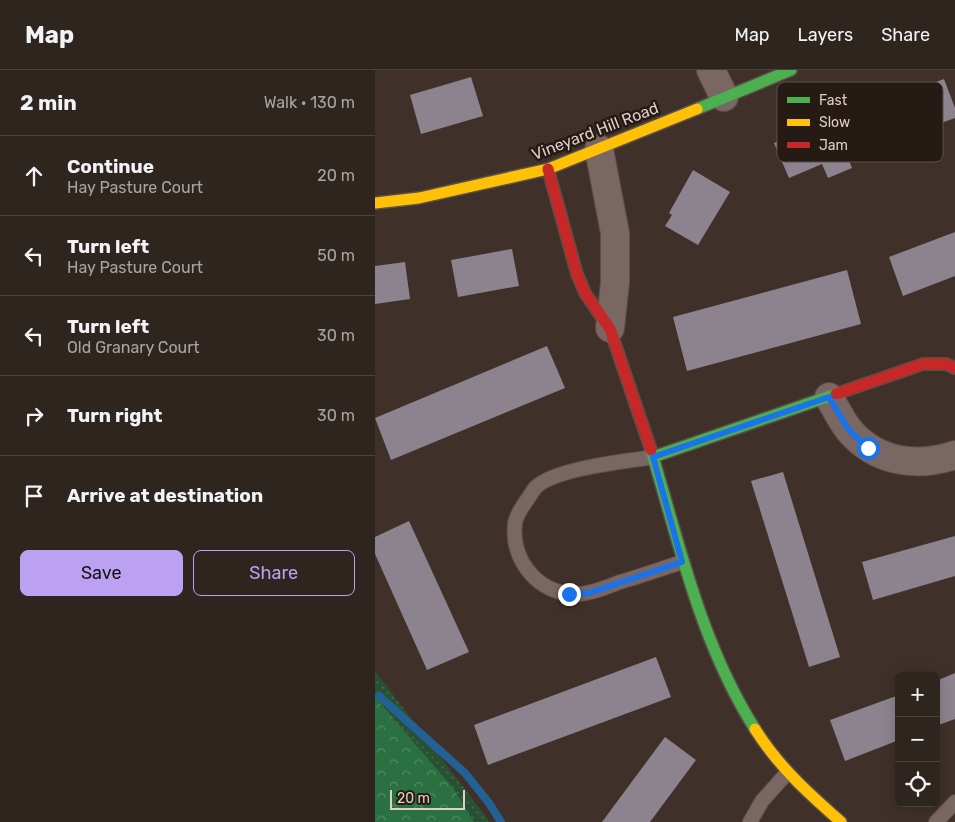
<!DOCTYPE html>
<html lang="en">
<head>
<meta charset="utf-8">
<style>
	:root { --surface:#2f251f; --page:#3b312c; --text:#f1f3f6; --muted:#a7a5a4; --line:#4a423d; --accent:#bca0f2 }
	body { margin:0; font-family:Rubik,sans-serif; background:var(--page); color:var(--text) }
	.controls { position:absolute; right:15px; bottom:15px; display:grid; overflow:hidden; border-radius:8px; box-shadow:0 2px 12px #0003 }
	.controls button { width:45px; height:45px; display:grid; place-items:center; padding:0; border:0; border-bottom:1px solid var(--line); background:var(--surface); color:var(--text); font:25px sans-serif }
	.scale { position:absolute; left:15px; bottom:12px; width:75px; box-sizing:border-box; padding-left:5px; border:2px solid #decfc6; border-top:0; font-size:14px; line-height:18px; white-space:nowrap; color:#decfc6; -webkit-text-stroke:4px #251a14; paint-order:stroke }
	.stop { position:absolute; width:15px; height:15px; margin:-11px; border:4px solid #1a73e8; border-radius:50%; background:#fff }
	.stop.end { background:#1a73e8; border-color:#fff; box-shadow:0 1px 5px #0008 }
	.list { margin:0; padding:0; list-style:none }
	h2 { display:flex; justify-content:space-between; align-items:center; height:65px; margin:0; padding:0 20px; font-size:21px }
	h2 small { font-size:16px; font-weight:400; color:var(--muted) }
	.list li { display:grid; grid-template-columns:32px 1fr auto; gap:15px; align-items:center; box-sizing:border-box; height:80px; padding:0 20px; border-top:1px solid var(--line) }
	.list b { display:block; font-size:19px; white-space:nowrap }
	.list p { margin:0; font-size:16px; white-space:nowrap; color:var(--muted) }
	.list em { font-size:16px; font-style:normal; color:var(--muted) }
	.actions { display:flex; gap:10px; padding:15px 20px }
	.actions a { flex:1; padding:11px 0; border:1px solid var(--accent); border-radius:8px; text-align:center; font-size:18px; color:var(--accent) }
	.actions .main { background:var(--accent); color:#111 }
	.icon { flex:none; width:28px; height:28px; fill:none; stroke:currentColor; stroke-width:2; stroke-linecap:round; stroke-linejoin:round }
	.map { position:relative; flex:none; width:580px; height:752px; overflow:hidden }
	header { display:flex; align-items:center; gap:30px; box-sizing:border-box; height:70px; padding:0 25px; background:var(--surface); border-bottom:1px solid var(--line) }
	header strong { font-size:24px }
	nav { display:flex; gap:28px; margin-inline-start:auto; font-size:18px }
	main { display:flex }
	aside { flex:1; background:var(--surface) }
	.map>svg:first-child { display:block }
	.grass { fill:url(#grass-dots) }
	.forest { fill:url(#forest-crowns) }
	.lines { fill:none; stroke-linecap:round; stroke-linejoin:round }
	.stream { stroke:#236195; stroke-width:8 }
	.building { fill:#8c838f }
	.lane-casing { stroke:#5a4e47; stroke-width:16 }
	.street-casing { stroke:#5a4e47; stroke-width:30 }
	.fast-casing { stroke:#5a4e47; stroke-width:14 }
	.slow-casing { stroke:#5a4e47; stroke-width:14 }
	.jam-casing { stroke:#5a4e47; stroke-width:14 }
	.lane { stroke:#7a6663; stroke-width:14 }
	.street { stroke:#7a6663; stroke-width:28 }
	.fast { stroke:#4caf50; stroke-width:11 }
	.slow { stroke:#ffc107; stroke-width:11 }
	.jam { stroke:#c62828; stroke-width:11 }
	.route { stroke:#1a73e8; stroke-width:6 }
	.labels { text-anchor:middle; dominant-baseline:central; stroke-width:5; stroke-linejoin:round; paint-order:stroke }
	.street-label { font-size:16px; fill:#decfc6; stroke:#251a14 }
	.key { fill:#251a14; stroke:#5c5049; stroke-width:1 }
	.key-label { font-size:14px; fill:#decfc6 }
</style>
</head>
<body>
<header>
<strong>Map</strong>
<nav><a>Map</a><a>Layers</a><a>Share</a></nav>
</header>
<main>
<aside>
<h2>2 min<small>Walk · 130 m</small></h2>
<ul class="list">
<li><svg class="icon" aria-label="ahead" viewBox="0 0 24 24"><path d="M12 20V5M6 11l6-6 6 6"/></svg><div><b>Continue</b><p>Hay Pasture Court</p></div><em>20 m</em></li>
<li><svg class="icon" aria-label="left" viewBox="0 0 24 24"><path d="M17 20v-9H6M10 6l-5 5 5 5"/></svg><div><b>Turn left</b><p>Hay Pasture Court</p></div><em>50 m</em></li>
<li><svg class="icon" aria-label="left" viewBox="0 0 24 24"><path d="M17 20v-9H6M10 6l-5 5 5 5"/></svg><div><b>Turn left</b><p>Old Granary Court</p></div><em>30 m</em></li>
<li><svg class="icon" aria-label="right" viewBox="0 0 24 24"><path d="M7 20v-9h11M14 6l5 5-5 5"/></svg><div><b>Turn right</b></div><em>30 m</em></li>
<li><svg class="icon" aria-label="arrive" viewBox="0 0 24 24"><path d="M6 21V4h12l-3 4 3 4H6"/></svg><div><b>Arrive at destination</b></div></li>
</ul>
<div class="actions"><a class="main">Save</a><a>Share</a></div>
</aside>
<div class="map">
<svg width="580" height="752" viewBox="0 0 580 752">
	<defs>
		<pattern id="grass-dots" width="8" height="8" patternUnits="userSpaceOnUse" patternTransform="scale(1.25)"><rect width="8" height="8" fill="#285032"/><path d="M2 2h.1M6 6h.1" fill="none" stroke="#47684e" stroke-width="1.8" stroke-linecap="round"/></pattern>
		<pattern id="forest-crowns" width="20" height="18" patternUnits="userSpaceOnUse" patternTransform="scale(1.25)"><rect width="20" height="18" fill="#2a7041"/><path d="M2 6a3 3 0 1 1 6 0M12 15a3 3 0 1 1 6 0" fill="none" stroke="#538a64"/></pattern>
	</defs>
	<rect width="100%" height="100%" fill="#3f3129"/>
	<path class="grass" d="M0,601l115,151h-115z"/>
	<path class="forest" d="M0,627l78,91 21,34h-99z"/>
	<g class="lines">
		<path class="stream" d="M4,626l86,77 24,30 12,19"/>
	</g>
	<path class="building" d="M96,7l12,39 -62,18 -11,-39z
		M569,9l11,29v10l-36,13 -3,-10 -22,8 -12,-35 22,-8 2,7z
		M455,46l22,52 -24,10 -6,-14 -33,14 -15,-35 37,-15 -2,-4z
		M318,100l37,22 -32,53 -33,-19 7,-11 -3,-2z
		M580,162v44l-52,20 -14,-39z
		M137,179l7,37 -61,11 -7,-37z
		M30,192l5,37 -35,5v-38z
		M472,200l14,54 -174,47 -14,-54z
		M172,276l18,42 -174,72 -16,-42z
		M408,402l57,185 -31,10 -58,-186z
		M34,451l60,131 -42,18 -52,-116v-17z
		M580,466v40l-82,24 -11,-38z
		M281,587l15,40 -183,68 -14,-40z
		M580,603v46l-19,7v-45z
		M524,625v45l-54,21 -15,-41z
		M290,667l31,23 -46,62h-48z"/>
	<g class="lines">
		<defs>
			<path id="lane" d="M278,387c-30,5 -96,11 -117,30 -3,3 -5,7 -7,10 -5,7 -13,18 -14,26 -4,35 19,66 54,71 17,2 35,-6 51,-12 21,-6 41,-13 62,-20
				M375,752l12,-21 25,-28
				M561,752l19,-20"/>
			<path id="street" d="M336,0l13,27
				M224,79l16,84v50l-5,45
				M454,327c6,10 12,23 20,33 27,32 67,38 106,25"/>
			<path id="fast" d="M322,39l94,-39
				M276,380c29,96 50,194 104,279
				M278,387l183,-63"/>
			<path id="slow" d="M0,133l44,-5 129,-29 149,-60
				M380,659c24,38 53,64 86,93"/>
			<path id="jam" d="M173,99l29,105 8,19 25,36 41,121
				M461,324l87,-30h23l9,4"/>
		</defs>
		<use href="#lane" class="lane-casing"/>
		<use href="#street" class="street-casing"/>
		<use href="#fast" class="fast-casing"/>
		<use href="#slow" class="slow-casing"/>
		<use href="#jam" class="jam-casing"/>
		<use href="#lane" class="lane"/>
		<use href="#street" class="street"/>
		<use href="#fast" class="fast"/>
		<use href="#slow" class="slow"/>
		<use href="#jam" class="jam"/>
	</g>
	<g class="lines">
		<path class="route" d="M194,524l20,-1 93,-31 -29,-105 176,-60 19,32 20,19"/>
	</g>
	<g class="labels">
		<g class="street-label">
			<text transform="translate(220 61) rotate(-21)">Vineyard Hill Road</text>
		</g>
	</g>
	<rect x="402" y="12" width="166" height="80" rx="8" class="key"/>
	<rect x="412" y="27" width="23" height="6" fill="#4caf50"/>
	<rect x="412" y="49" width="23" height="7" fill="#ffc107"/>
	<rect x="412" y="72" width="23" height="6" fill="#c62828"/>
	<g class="key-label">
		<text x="444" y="35">Fast</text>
		<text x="444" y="57">Slow</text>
		<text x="444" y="80">Jam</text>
	</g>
</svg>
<div class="controls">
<button>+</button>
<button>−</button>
<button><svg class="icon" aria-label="locate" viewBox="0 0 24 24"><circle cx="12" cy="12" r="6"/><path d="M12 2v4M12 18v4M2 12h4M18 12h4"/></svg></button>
</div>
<div class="scale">20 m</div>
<div class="stop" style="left:493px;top:378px"></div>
<div class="stop end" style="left:194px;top:524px"></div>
</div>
</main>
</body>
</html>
